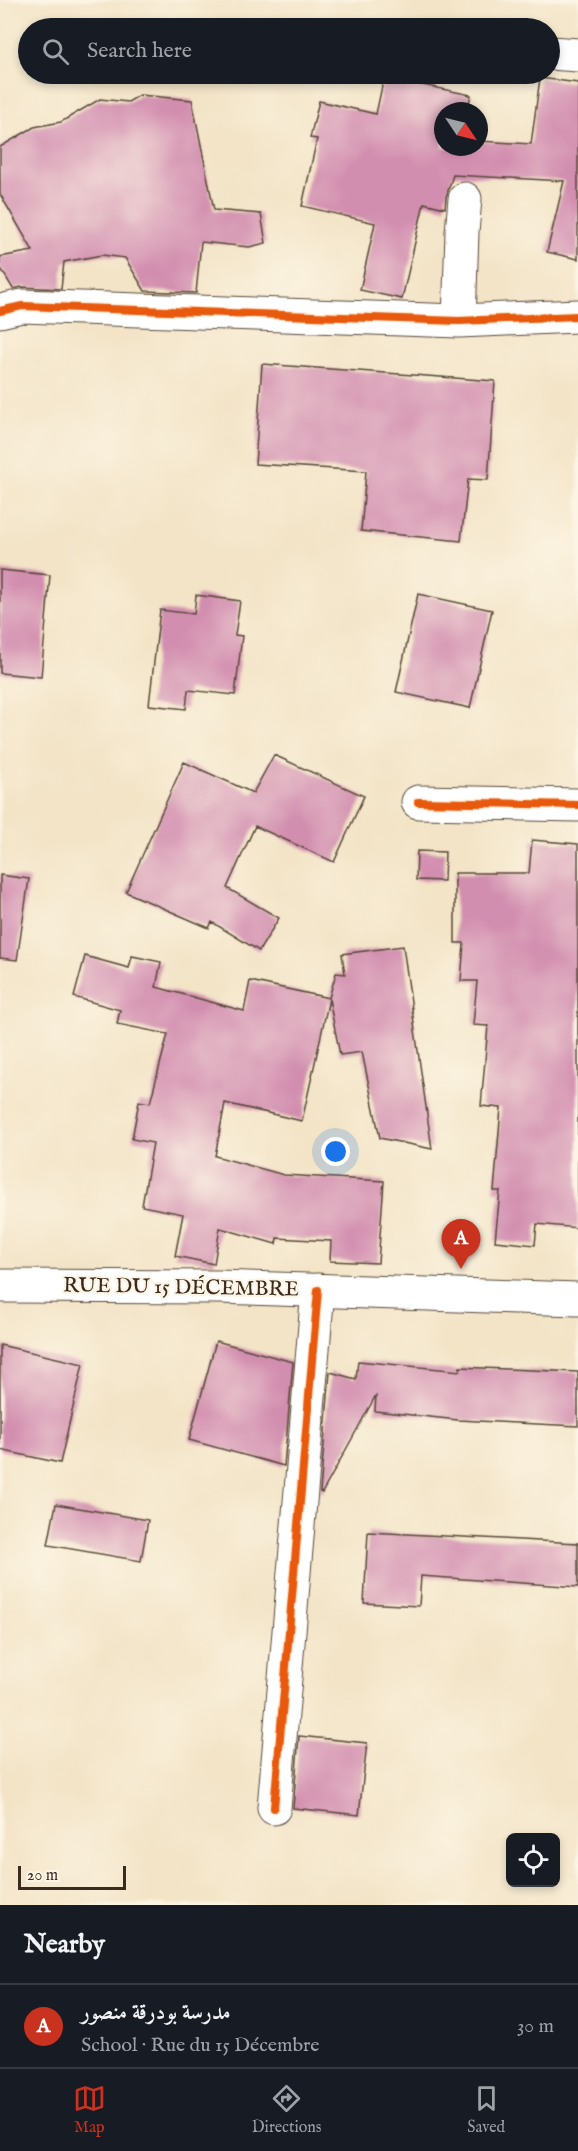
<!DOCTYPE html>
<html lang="en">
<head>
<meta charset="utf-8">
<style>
	:root { --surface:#171b24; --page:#20242c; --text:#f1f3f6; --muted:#9ea1a6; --line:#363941; --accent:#c8321e }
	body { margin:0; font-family:"IM FELL English",Amiri,serif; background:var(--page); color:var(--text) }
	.controls { position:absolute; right:18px; bottom:18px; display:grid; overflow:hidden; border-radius:9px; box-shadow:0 3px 9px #0003 }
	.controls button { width:54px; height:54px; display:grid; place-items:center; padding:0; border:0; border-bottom:2px solid var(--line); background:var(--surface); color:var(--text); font:30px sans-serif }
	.compass { position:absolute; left:434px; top:102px; width:54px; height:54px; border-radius:50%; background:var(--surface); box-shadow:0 3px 9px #0003; rotate:125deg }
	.scale { position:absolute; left:18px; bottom:15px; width:108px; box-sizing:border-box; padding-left:6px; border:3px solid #3b2a1e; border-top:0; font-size:16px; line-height:21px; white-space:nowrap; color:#3b2a1e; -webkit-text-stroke:4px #fcf5e5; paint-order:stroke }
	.you { position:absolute; left:336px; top:1152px; width:21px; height:21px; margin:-15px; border:4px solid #fff; border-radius:50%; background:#1a73e8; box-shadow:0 0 0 9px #1a73e833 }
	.badge { display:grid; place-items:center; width:39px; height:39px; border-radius:50%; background:var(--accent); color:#fff; font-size:20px; font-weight:700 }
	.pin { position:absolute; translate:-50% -50px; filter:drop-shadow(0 2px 3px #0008) }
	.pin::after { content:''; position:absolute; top:32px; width:21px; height:18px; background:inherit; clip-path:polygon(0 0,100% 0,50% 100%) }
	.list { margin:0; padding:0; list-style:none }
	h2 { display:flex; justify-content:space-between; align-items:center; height:78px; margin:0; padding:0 24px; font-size:26px }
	h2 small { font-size:20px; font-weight:400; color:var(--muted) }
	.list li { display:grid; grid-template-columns:39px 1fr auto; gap:18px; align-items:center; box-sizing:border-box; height:84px; padding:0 24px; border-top:2px solid var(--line) }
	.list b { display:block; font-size:22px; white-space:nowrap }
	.list p { margin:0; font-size:20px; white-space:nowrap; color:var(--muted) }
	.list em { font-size:20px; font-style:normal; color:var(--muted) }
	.icon { flex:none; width:33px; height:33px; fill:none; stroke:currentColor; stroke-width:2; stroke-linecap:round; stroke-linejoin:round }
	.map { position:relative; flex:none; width:578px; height:1905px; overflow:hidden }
	.search { position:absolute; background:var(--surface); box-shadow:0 3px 9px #0003; left:18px; right:18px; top:18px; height:66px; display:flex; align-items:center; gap:15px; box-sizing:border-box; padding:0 21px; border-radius:33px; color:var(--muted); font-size:22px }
	.sheet { height:162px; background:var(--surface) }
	nav { display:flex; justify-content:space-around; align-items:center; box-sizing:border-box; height:84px; border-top:2px solid var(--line); background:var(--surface); font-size:16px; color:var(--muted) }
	nav a { display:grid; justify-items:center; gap:3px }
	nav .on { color:var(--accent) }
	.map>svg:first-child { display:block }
	.building { fill:#d28eaf }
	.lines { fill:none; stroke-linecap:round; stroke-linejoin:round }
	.minor-casing { stroke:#574637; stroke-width:35 }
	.major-casing { stroke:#574637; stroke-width:35 }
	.minor { stroke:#fff; stroke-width:33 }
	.major { stroke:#fff; stroke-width:33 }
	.cycleway-casing { stroke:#fcf5e5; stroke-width:11 }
	.cycleway { stroke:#e8590c; stroke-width:8 }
	.labels { text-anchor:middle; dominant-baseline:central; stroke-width:4.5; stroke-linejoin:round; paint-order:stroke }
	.street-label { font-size:21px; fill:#3b2a1e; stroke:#fcf5e5 }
</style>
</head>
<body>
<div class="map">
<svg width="578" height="1905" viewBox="0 0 578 1905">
	<rect width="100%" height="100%" fill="#fcf5e5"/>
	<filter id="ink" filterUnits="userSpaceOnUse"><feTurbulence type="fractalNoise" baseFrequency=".0167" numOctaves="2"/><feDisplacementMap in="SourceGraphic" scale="12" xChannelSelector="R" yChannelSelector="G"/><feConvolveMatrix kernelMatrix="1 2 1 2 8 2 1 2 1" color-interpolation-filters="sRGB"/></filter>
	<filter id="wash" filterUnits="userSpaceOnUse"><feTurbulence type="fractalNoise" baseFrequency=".008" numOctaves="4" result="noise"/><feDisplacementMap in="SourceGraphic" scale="24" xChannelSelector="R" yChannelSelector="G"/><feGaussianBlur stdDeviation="1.35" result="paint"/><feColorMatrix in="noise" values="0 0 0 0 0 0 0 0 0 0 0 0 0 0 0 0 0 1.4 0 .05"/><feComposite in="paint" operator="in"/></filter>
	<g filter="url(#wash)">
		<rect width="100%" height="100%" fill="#f3e4c7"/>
		<g id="blocks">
			<path class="building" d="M384,77l87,18 -4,16h-24v36h36v-6l52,3 9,-66 38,5v176l-31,-7 17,-71 -111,-6 -7,22 -1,11 -21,-5 -22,96 -42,-9 15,-67 -73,-17 15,-67 -7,-1 9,-37 57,13z
				M140,95l52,5 22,110 47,4 5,29 -17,4 -48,-5 -5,51 -51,-2 -20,-33 -23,-3 -38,7 -3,27 -39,-2 -9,2 -13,-22v-10l33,-6 -33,-57v-47l34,-20 27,-5 39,-23 28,3z
				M262,364l233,17 -7,99 -20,-1 -7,62 -100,-10 5,-60 -111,-7z
				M0,570l50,5 -9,102 -41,-4z
				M418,594l74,16 -22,98 -74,-16z
				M196,595l44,6 -5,34 7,1 -7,59 -47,-5 -2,19 -37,-4 11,-95 34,4z
				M274,755l90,41 -30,66 -79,-36 -28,62 52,30 -20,33 -47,-29 -3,6 -83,-36 58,-130 69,31z
				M532,840l46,4v384l-41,-4 -2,21 -40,-4 5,-50h-6l7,-83 -20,-2 7,-80 -15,-1 4,-44h-16l3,-38h-9v-70h74z
				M417,851l28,1 -1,29 -28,-1z
				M0,875l29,4 -12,81 -17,-2z
				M403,946l29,203 -52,-11 -18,-86 -22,3 -11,-56 -27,122 -77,-18 -10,53 69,19 100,6 -6,82 -48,-2 1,-20 -54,-3 -1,6 -56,-16 -6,36 -39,-8 8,-42 -41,-8 11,-63 -21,-4 7,-38 11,2 18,-69 -51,-10 3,-14 -46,-13 11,-41 44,12 3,-12 29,6 -5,25 88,24 6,-30 79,17 7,-25 9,1 -3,-20z
				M216,1341l77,21 -9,104 -95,-26z
				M0,1345l83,19 -23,99 -60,-13z
				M358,1361l102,10v-4l118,5v54l-120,-6 -83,-9 1,-16 -54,98 -2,-1 10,-120 26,7z
				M56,1504l92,16 -7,41 -93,-16z
				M368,1532l210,11v44l-157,-11 -2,30 -55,-3z
				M299,1736l68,7 -8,72 -66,-7z"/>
		</g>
	</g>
	<g filter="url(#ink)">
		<use href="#blocks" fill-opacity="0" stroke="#574637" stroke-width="1.5"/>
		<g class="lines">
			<defs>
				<path id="minor" d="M550,53l28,2
					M0,311l22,-5 437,15 119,-5
					M459,321l3,-89 3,-33
					M418,802l160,3
					M274,1808l44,-518"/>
				<path id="major" d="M0,1286l219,1 359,12"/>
			</defs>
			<use href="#minor" class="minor-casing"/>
			<use href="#major" class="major-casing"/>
			<use href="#minor" class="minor"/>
			<use href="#major" class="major"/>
			<defs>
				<path id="cycleway" d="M0,311l22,-5 437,15 119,-5
					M418,802l160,3
					M274,1808l44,-518"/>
			</defs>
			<use href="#cycleway" class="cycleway-casing"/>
			<use href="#cycleway" class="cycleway"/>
		</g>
	</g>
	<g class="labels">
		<g class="street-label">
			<text transform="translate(181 1288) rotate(1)">RUE DU 15 DÉCEMBRE</text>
		</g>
	</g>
</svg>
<div class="controls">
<button><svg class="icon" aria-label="locate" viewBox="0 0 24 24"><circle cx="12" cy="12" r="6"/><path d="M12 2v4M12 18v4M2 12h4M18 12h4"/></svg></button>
</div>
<svg class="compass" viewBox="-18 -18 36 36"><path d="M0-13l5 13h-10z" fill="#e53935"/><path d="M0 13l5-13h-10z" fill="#9ea1a6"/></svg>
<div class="scale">20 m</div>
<div class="you"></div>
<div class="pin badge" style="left:461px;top:1269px">A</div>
<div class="search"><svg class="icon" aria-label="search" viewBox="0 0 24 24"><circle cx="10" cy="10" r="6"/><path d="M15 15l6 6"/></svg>Search here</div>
</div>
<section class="sheet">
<h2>Nearby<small></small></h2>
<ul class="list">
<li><span class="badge">A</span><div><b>مدرسة بودرقة منصور</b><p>School · Rue du 15 Décembre</p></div><em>30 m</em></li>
</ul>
</section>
<nav>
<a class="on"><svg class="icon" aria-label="map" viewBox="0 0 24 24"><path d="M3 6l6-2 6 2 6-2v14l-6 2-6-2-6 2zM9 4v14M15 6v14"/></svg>Map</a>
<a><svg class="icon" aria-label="directions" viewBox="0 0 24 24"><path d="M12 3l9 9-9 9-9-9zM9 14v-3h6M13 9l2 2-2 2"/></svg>Directions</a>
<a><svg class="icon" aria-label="saved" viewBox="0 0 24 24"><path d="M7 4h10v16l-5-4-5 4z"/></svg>Saved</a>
</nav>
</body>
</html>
